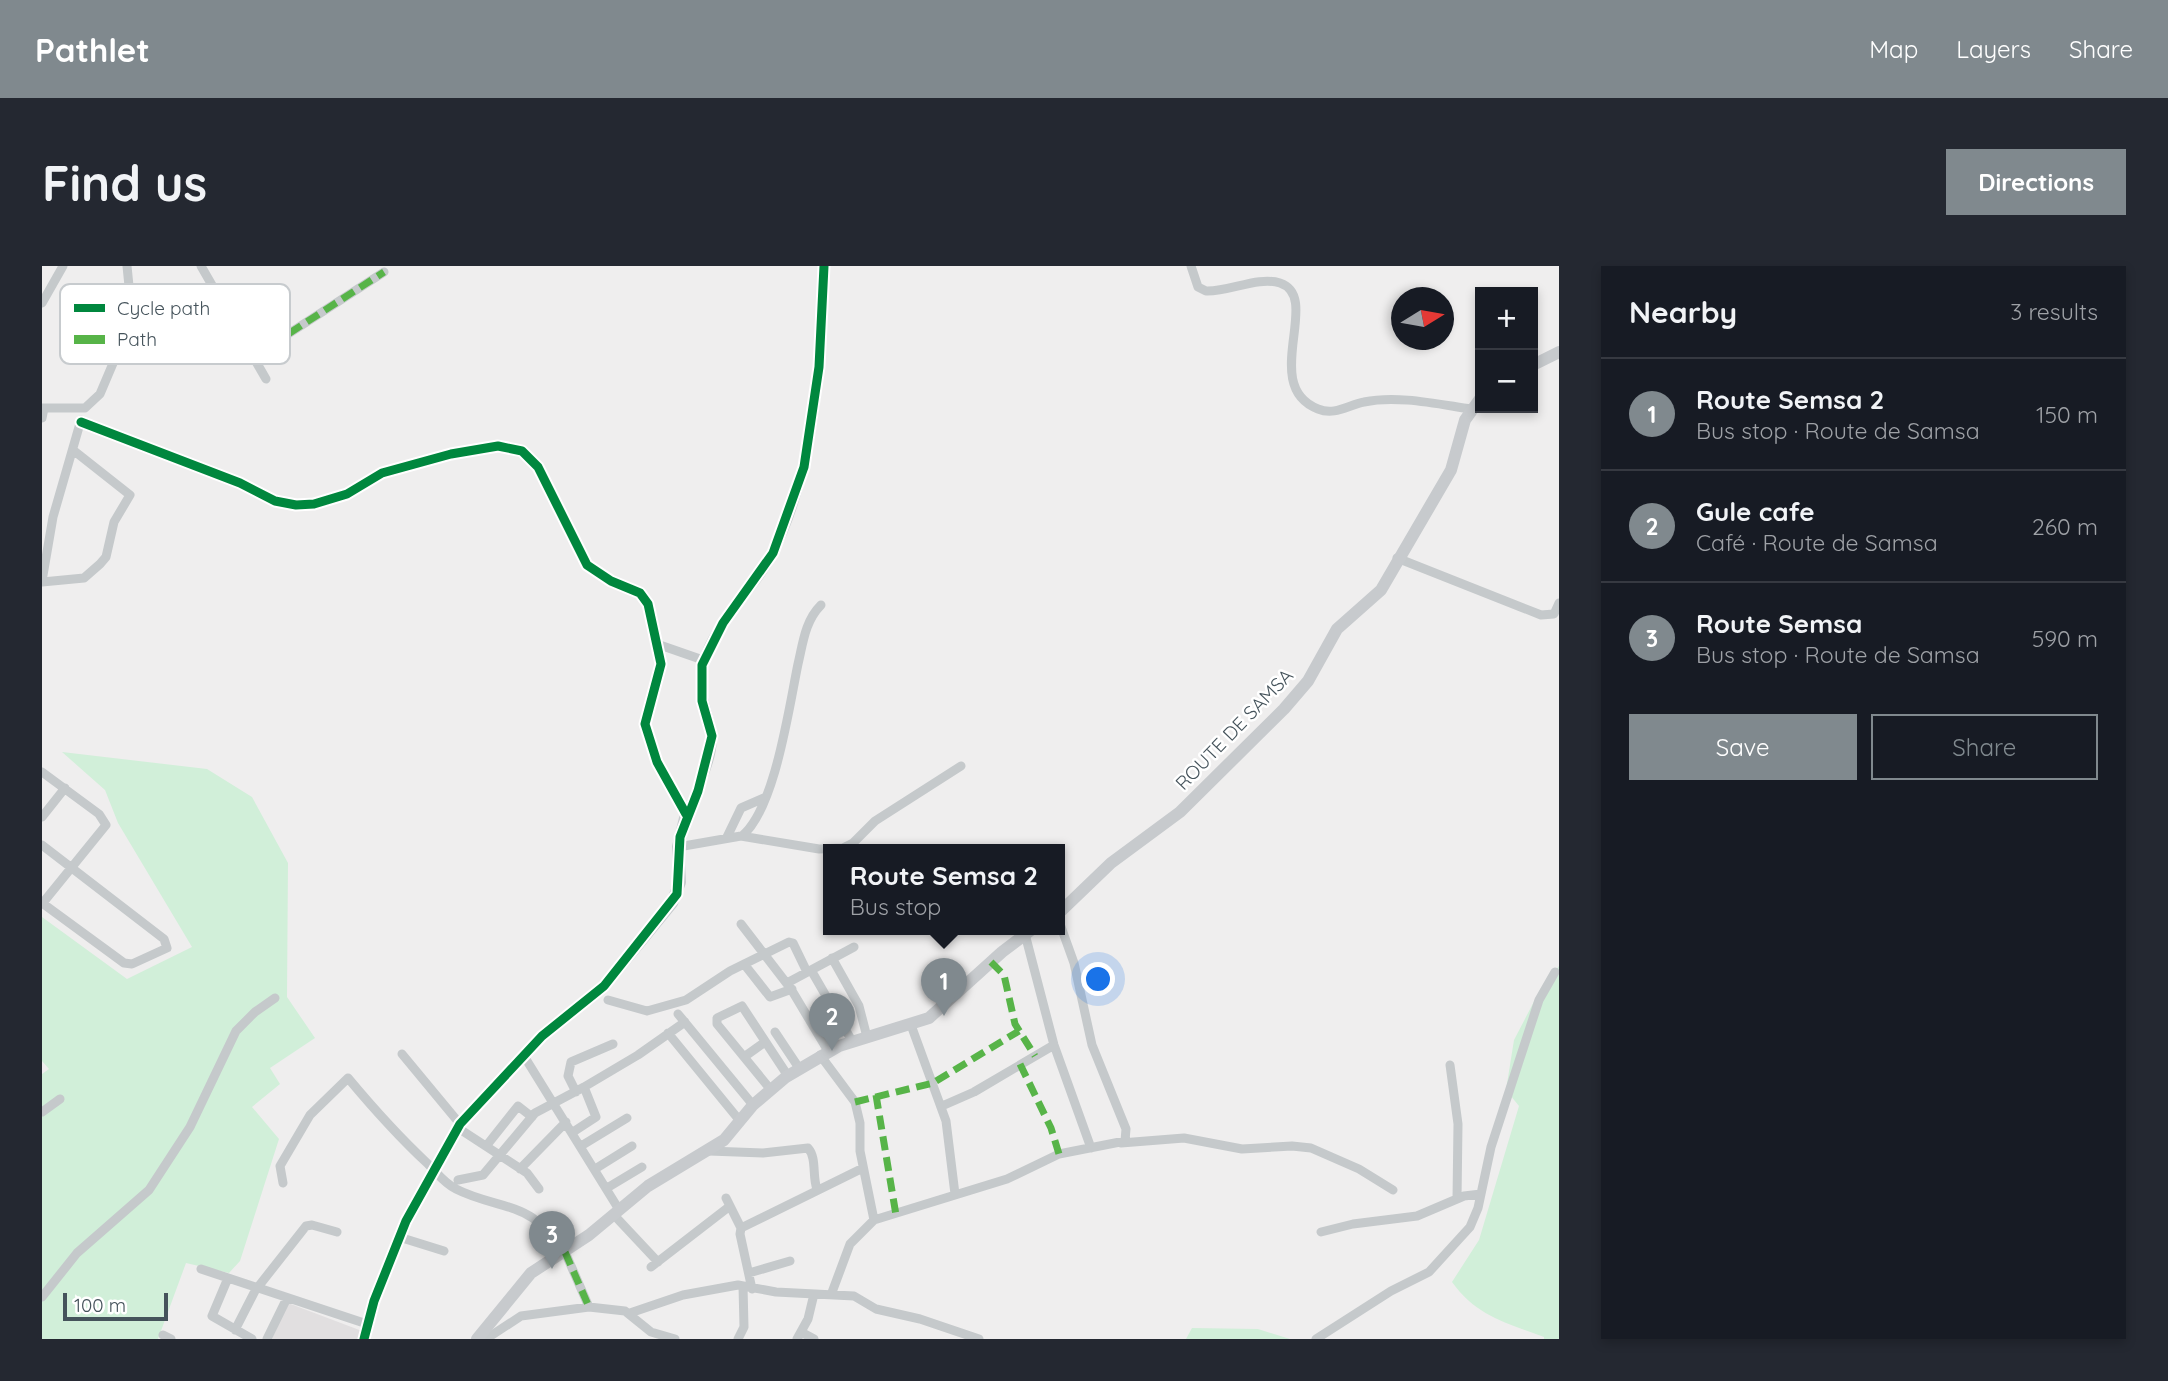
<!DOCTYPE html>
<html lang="en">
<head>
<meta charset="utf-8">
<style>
	:root { --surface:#171b24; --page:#242831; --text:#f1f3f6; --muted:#9ea1a6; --line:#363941; --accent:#80898e }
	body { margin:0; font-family:Quicksand,sans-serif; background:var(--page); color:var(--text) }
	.controls { position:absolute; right:21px; top:21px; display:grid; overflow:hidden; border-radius:0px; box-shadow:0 4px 10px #0003 }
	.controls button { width:63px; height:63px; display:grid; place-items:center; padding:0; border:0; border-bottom:2px solid var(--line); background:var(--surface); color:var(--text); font:35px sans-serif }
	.compass { position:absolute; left:1349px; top:21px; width:63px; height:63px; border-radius:50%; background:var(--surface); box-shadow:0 4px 10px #0003; rotate:79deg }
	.scale { position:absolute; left:21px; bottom:18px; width:105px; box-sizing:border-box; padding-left:7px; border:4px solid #45535b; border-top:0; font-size:19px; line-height:24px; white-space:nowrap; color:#45535b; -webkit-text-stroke:5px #fff; paint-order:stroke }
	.you { position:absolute; left:1057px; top:714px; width:24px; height:24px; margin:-18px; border:5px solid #fff; border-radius:50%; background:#1a73e8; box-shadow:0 0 0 10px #1a73e833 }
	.badge { display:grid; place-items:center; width:46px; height:46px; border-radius:50%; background:var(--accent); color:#fff; font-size:23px; font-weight:700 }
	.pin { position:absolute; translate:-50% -58px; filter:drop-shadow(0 2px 4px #0008) }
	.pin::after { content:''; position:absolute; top:37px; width:24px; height:21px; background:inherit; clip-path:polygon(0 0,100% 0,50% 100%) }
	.popup { position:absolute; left:781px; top:578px; width:242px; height:91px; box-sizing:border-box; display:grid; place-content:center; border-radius:0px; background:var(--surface); filter:drop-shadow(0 2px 5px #0005); font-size:23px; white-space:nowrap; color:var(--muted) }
	.popup b { font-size:26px; color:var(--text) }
	.popup::after { content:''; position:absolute; left:50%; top:100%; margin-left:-14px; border:14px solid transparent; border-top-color:var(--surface) }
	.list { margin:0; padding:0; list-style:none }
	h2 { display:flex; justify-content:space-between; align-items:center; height:91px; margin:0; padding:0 28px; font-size:30px }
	h2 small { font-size:23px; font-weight:400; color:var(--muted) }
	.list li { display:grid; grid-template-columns:46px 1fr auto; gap:21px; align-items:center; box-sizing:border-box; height:112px; padding:0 28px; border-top:2px solid var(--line) }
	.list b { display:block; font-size:26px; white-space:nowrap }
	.list p { margin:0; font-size:23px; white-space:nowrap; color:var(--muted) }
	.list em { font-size:23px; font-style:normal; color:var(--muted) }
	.actions { display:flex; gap:14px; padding:21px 28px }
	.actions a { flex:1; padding:16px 0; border:2px solid var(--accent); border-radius:0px; text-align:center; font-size:24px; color:var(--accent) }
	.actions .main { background:var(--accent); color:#fff }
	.map { position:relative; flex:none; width:1517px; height:1073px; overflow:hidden; border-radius:0px }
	header { display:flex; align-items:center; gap:42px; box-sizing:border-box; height:98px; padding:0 35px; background:var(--accent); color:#fff }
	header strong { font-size:33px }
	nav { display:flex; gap:38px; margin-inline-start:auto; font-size:24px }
	.intro { display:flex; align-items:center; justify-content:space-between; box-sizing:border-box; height:168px; padding:0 42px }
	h1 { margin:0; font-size:49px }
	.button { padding:18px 32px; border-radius:0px; background:var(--accent); color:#fff; font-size:24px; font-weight:700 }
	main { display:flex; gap:42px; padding:0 42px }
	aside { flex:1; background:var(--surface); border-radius:0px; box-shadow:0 4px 10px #0003 }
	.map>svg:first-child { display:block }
	.education { fill:#e1dfe0 }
	.green { fill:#d1efd9 }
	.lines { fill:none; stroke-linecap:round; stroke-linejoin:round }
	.street { stroke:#c5c9cb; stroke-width:9 }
	.secondary { stroke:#c7cacd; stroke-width:12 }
	.quiet { stroke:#57b448; stroke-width:7; stroke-dasharray:14 7; stroke-linecap:butt }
	.cycleway-casing { stroke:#fff; stroke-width:13 }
	.cycleway { stroke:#00873e; stroke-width:9 }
	.labels { text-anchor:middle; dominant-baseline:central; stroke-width:5; stroke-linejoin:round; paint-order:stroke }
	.street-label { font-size:19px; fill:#45535b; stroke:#fff }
	.key { fill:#fff; stroke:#c7cbce; stroke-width:2 }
	.key-label { font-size:19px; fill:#45535b }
</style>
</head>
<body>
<header>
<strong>Pathlet</strong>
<nav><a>Map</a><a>Layers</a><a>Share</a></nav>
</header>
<div class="intro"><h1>Find us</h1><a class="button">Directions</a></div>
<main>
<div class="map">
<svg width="1517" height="1073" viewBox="0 0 1517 1073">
	<rect width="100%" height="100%" fill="#efeeee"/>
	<path class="education" d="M246,1037l74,28 -2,8h-88z"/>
	<path class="green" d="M20,486l145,17 45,28 36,66 -1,134 28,41 -45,30 10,16 -28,23 27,32 -39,122 -11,12 -43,-10 -28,76h-116v-265l7,-5 -7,-8v-144l85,62 65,-32 -74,-124 -13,-33z
		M1517,700v373h-15v-2c-37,-14 -68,-21 -92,-55l27,-42 40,-134 -13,-16 8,-50 27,-52z
		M1150,1062l66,1 32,10h-104z"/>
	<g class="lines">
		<path class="street" d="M159,0l65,113
			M1149,0l7,21 8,4c23,1 52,-15 74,-8 43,14 -21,103 38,126 17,7 30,-4 46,-7 33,-7 73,2 107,7
			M0,37l21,-37
			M212,90l130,-84
			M0,142h43l15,-14 28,-66 3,-22 -4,-40
			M0,152l2,-10
			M39,156l159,61 35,18 21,4 18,-1 33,-10 35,-21 69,-19 47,-8 24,5 16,16 49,98 24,16 29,12 8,11 13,60 -16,60 12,38 29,52c10,-19 29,-58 26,-80 -3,-25 -17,-46 -9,-72 11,-41 50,-69 69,-106 45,-89 49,-193 52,-290
			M1355,292l144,57 13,-1 5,-11
			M0,315l11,-64 28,-97
			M0,316l42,-4 16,-14 6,-7 8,-35 16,-27 -57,-45
			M615,378l46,16
			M0,506l57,42 7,11 -64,79
			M0,551l23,-29
			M700,570c33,-27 47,-129 56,-172 5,-21 7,-43 23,-59
			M685,571l14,-29 23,-10
			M0,579l122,94 3,9 -35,16 -8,-1 -82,-60
			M636,581l63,-11 78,13 24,-1 10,-5 22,-22 86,-55
			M699,658l50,65 37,62
			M983,668l29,111 37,103
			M790,692l27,48 8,31
			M702,698l26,33 22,-8
			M769,704l41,71
			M745,717l67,-36
			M566,734l39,11 39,-11 44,-29 59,-29 4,1 14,29
			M636,748l75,91
			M869,759l35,96 9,73
			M733,766l24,36
			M626,767l72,88
			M360,788l58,70
			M778,789l35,47 5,21v28l14,69
			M482,790l94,152
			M702,791l21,-15
			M1408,799l8,59 -1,75
			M542,821l54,-32 47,-33
			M729,824l-54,-66v-6l25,-12 46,70
			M534,826l-8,-16 3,-14 42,-18
			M900,840l32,-14 80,-47
			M0,846l18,-13
			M416,862l69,45 12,16
			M1079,877l63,-5 58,11 50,-3 19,2 48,21 34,21
			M445,879l31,-39 14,11
			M539,880l46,-28
			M667,885l54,2 45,-5c9,10 4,28 9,41
			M478,903l46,-47
			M553,903l37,-23
			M416,914l25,-5 52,-62 49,-26 12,30 -23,15
			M241,917l-3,-17 30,-51 38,-37c25,30 51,59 80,86 9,9 16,19 28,25 43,22 85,11 102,67
			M565,922l35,-21
			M684,932l15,30
			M571,948l45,48
			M1279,966l32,-8 64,-8 47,-20 17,-2
			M357,971l45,14
			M523,986l24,55
			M609,1001l79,-61
			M159,1003l166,55
			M707,1007l41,-12
			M186,1012l-16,38 40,23
			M216,1021l48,-61 6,-1 25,7
			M710,1023l-12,-55 1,-6 122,-60
			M789,1029l19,-51 24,-24 133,-41 52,-25 66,-13 1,-12 -34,-84 -18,-82 -14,-39
			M0,1031l35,-44 72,-63 41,-63 46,-96 19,-19 20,-14
			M588,1047l53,-18 55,-10 38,7 78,4 22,13 44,10 59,20
			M193,1064l22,-43
			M759,1066l13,7
			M121,1069l8,4
			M437,1072l13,-3 29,-19 68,-9 36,4 26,21 24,7
			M225,1073l20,-41
			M696,1073l6,-12 -1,-41
			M755,1073l11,-20 6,-25
			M1274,1073l75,-48 38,-19 41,-45 8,-19 13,-61 48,-147 16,-28"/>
		<path class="secondary" d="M1491,99l26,-13
			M1018,646l51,-49 69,-51 104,-103 24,-28 29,-52 44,-39 70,-120 14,-50 15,-21
			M322,1073l10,-38 32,-80 54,-97 82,-88 62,-50 68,-83 8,-21 -2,-35 8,-33
			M435,1073l54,-66 58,-38 59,-49 76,-46 29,-35 33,-28 53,-31 90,-28 73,-66 29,-22"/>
		<path class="quiet" d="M212,90l130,-84
			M949,696l13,13 11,49 20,32
			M978,798l31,64 8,26
			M834,829l20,120
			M813,836l78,-19 86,-52
			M523,986l24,55"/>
		<defs>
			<path id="cycleway" d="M39,156l159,61 35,18 21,4 18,-1 33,-10 35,-21 69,-19 47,-8 24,5 16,16 49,98 24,16 29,12 8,11 13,60 -16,60 12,38 29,52
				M322,1073l10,-38 32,-80 54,-97 82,-88 62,-50 73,-92 3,-57 18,-46 14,-55 -10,-35v-36l21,-42 50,-70 31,-86 15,-100 5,-101"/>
		</defs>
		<use href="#cycleway" class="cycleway-casing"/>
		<use href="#cycleway" class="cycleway"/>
	</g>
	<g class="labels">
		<g class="street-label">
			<text transform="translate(1192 463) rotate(-46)">ROUTE DE SAMSA</text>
		</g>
	</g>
	<rect x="18" y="18" width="230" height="80" rx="10" class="key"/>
	<rect x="32" y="38" width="31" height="8" fill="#00873e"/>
	<rect x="32" y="69" width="31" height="9" fill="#57b448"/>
	<g class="key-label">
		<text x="75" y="49">Cycle path</text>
		<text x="75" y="80">Path</text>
	</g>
</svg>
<div class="controls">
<button>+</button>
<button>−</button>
</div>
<svg class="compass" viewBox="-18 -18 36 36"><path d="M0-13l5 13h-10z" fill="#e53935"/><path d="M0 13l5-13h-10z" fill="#9ea1a6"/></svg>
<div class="scale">100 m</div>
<div class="you"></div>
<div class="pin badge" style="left:902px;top:750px">1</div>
<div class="popup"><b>Route Semsa 2</b>Bus stop</div>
<div class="pin badge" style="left:790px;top:785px">2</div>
<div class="pin badge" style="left:510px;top:1003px">3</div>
</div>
<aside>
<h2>Nearby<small>3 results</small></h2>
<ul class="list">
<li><span class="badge">1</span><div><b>Route Semsa 2</b><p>Bus stop · Route de Samsa</p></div><em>150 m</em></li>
<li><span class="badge">2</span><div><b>Gule cafe</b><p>Café · Route de Samsa</p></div><em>260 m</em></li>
<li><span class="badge">3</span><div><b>Route Semsa</b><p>Bus stop · Route de Samsa</p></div><em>590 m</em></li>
</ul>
<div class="actions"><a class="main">Save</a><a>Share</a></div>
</aside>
</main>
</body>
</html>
